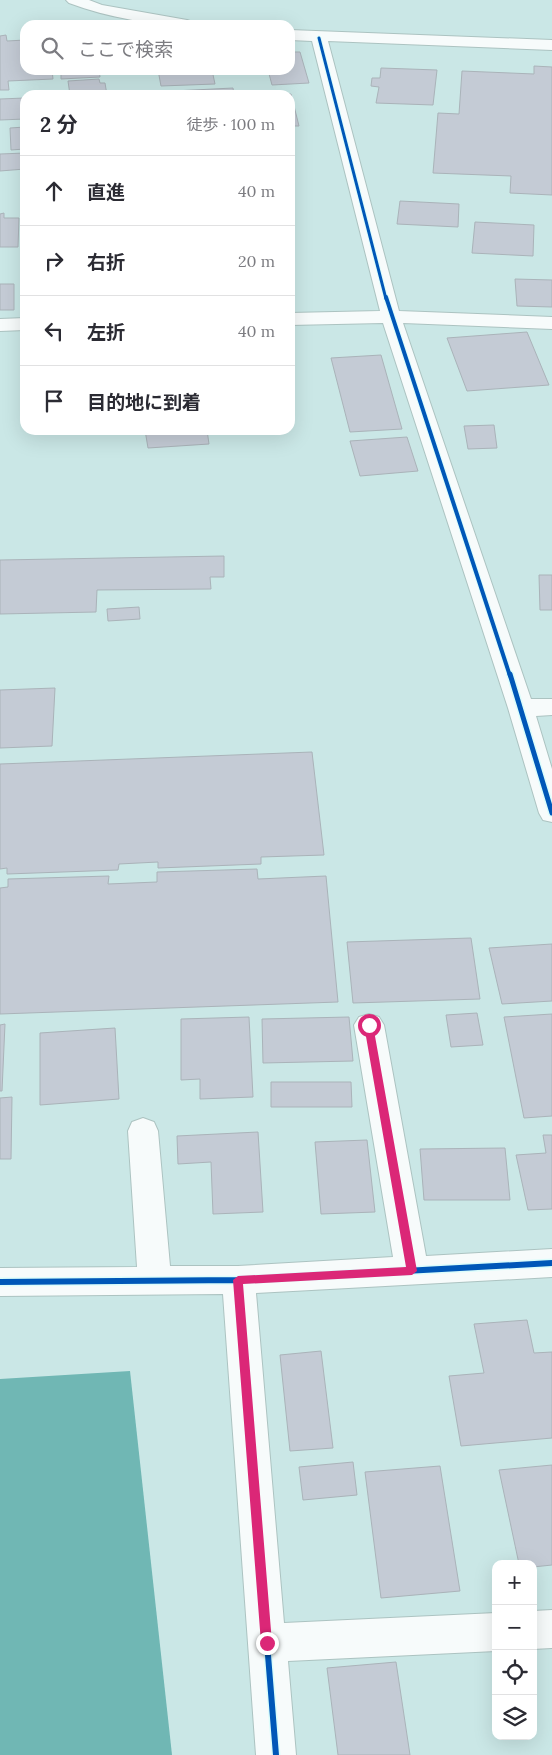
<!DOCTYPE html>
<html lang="ja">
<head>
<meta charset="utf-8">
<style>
	:root { --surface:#fff; --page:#f7f7f7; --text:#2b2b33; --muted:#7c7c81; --line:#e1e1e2 }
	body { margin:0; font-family:Lora,"Noto Sans JP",serif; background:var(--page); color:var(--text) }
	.controls { position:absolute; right:15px; bottom:15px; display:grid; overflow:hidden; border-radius:10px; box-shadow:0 5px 20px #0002 }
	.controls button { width:45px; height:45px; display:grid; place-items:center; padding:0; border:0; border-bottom:1px solid var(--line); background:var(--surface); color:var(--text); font:25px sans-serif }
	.stop { position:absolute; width:15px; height:15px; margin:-11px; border:4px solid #db2777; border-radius:50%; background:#fff }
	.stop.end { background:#db2777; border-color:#fff; box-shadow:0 1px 5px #0008 }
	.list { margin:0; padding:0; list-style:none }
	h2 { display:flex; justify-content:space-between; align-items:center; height:65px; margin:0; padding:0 20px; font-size:21px }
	h2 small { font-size:16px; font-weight:400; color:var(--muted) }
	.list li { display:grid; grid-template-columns:32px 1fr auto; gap:15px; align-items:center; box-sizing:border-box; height:70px; padding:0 20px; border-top:1px solid var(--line) }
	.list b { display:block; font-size:19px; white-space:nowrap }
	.list em { font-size:16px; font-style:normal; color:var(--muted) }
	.icon { flex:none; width:28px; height:28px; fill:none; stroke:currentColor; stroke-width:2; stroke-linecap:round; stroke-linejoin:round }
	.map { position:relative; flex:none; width:552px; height:1755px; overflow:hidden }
	.search { position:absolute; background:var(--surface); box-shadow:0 5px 20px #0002; left:20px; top:20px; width:275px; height:55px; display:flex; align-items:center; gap:12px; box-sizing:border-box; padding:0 18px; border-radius:15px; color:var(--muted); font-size:19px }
	.panel { position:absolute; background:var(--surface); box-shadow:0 5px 20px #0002; left:20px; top:90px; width:275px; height:345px; border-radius:15px }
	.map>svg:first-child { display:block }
	.water { fill:#70b7b4 }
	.building { fill:#c4cbd5; stroke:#aab3b9 }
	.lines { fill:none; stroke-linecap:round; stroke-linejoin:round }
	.minor-casing { stroke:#acc3c1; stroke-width:2 }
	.minor { fill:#f7fbfb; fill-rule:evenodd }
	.cycleway-far3-casing { stroke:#dcfdfb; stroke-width:5 }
	.cycleway-far2-casing { stroke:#dcfdfb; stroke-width:6 }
	.cycleway-far1-casing { stroke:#dcfdfb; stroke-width:8 }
	.cycleway-casing { stroke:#dcfdfb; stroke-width:9 }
	.cycleway-far3 { stroke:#0057b8; stroke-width:3 }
	.cycleway-far2 { stroke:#0057b8; stroke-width:4 }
	.cycleway-far1 { stroke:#0057b8; stroke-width:5 }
	.cycleway { stroke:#0057b8; stroke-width:6 }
	.route { fill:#db2777 }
</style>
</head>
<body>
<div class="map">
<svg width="552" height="1755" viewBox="0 0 552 1755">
	<rect width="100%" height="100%" fill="#cae7e6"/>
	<path class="water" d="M130,1371l42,384h-172v-376z"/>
	<path class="building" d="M6,35l1,6 18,-1v30h27l1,9 -45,2 1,9h-9v-54z
		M290,52h10l9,31 -37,2 -4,-15h22z
		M534,66l18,1v128l-42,-2 1,-17 -78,-3 5,-60 21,1 3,-43 72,3z
		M381,68l56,2 -4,35 -57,-2 3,-16 -8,-1 1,-8h8z
		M61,70h38l1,7 -39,2z
		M158,70h54l3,14 -54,2z
		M99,79l1,4h5l2,12h-37l-2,-14z
		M233,88l1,7h-79l-1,-3z
		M291,94l8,32h-9v-31h-23z
		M25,98v21l-25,1v-21z
		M25,127v22l-14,1 -1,-22z
		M25,153v16l-25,2v-17z
		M400,201l59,3 -1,23 -61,-3z
		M4,213v5h15l-1,29h-18v-33z
		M475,222l59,3 -1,31 -61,-3z
		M515,279l37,1v27l-35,-1z
		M23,280h2v30l-4,1z
		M0,284h14v26h-14z
		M527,332l22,53 -82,6 -20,-53z
		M381,355l21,74 -52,3 -19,-74z
		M494,425l3,23 -29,1 -4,-23z
		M145,430h62l2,14 -61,4z
		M407,437l11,34 -58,5 -10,-35z
		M224,556v21h-14l1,12 -114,1 -1,22 -96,2v-54z
		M539,575h13v35h-12z
		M139,607l1,12 -32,2 -1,-12z
		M55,688l-3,58 -52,2v-58z
		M312,752l12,103 -63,2v7l-103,4v-6l-39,2 -1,6 -111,4v-6l-7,1v-105z
		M257,869l1,10 68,-3 12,126 -338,12v-126l8,-1v-8l101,-3 -1,8 49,-2v-10z
		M471,938l9,61 -127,4 -6,-61z
		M552,944v57l-50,3 -13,-56z
		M477,1013l6,32 -32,2 -5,-32z
		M552,1014v102l-28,2 -20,-101z
		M249,1017l4,80 -53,2v-20l-19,1v-61z
		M349,1017l4,44 -90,2 -1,-44z
		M5,1024l-3,67h-2v-66z
		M115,1028l4,71 -79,6v-72z
		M271,1082h80l1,25h-81z
		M12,1097l-1,62h-11v-61z
		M258,1132l5,80 -50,2 -2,-52 -33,2 -1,-28z
		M543,1135h9v74l-24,1 -12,-55 30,-2z
		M367,1140l8,72 -54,2 -6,-72z
		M505,1148l5,52h-86l-4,-51z
		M527,1320l7,33 18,-1v86l-91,8 -12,-70 35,-3 -10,-49z
		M321,1351l12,97 -43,3 -10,-96z
		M353,1462l4,33 -54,5 -4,-33z
		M552,1465v100l-19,2v-3h-14l-20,-94z
		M440,1466l20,125 -79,7 -16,-126z
		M396,1662l14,93h-72l-11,-87z"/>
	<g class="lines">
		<defs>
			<path id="minor" d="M66,0h23l13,5 85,15 6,2 2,3c-43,0 -86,-7 -126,-22z
				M290,30l262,10v10l-224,-9 71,270 153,6v12l-149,-6 128,376h21v16l-16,1 16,53v53l-9,-2 -4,-7 -31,-105 -125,-385 -93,2v-12l90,-2 -68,-270 -22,-1z
				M25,318v12l-25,1v-12z
				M369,1014l10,3 5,8 42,231 126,-7v28l-296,16 28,330 212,-10v38l-208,10 8,94h-40l-33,-461 -223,2v-28l137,-1 -9,-136 4,-9 11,-4 11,4 4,9 12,135h68l155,-9 -39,-232 5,-8z
				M552,1610v38l-19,1v-38z"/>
		</defs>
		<use href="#minor" class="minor-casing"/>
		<use href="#minor" class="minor"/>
		<defs>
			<path id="cycleway-far3" d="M319,38l67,261"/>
			<path id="cycleway-far2" d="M386,297l124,379"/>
			<path id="cycleway-far1" d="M510,674l42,139"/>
			<path id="cycleway" d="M238,1280l38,475
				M0,1282l238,-2 314,-17"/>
		</defs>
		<use href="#cycleway-far3" class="cycleway-far3-casing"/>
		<use href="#cycleway-far2" class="cycleway-far2-casing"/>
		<use href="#cycleway-far1" class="cycleway-far1-casing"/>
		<use href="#cycleway" class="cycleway-casing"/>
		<use href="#cycleway-far3" class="cycleway-far3"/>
		<use href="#cycleway-far2" class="cycleway-far2"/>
		<use href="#cycleway-far1" class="cycleway-far1"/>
		<use href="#cycleway" class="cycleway"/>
	</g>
	<path class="route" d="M366,1022h6l1,3 44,246 -5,4 -169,9 29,359 -1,4 -4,2 -4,-2 -2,-4 -28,-363 5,-4 168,-9 -42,-242z"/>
</svg>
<div class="controls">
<button>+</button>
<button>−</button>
<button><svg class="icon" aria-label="locate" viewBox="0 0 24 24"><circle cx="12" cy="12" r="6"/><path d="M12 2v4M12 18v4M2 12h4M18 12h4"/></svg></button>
<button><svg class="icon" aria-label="layers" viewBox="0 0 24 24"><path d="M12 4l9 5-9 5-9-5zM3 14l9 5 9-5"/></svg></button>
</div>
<div class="stop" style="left:369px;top:1025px"></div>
<div class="stop end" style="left:267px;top:1643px"></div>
<div class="search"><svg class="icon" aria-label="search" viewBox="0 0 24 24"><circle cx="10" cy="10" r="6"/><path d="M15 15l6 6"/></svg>ここで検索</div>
<section class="panel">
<h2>2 分<small>徒歩 · 100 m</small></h2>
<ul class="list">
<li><svg class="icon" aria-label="ahead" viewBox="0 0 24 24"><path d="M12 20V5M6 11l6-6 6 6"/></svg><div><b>直進</b></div><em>40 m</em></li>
<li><svg class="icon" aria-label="right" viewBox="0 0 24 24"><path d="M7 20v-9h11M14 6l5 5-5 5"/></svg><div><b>右折</b></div><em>20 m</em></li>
<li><svg class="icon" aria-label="left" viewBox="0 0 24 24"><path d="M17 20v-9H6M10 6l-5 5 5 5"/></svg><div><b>左折</b></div><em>40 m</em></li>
<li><svg class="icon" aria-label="arrive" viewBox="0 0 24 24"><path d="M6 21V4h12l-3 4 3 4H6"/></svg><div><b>目的地に到着</b></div></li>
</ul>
</section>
</div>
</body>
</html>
